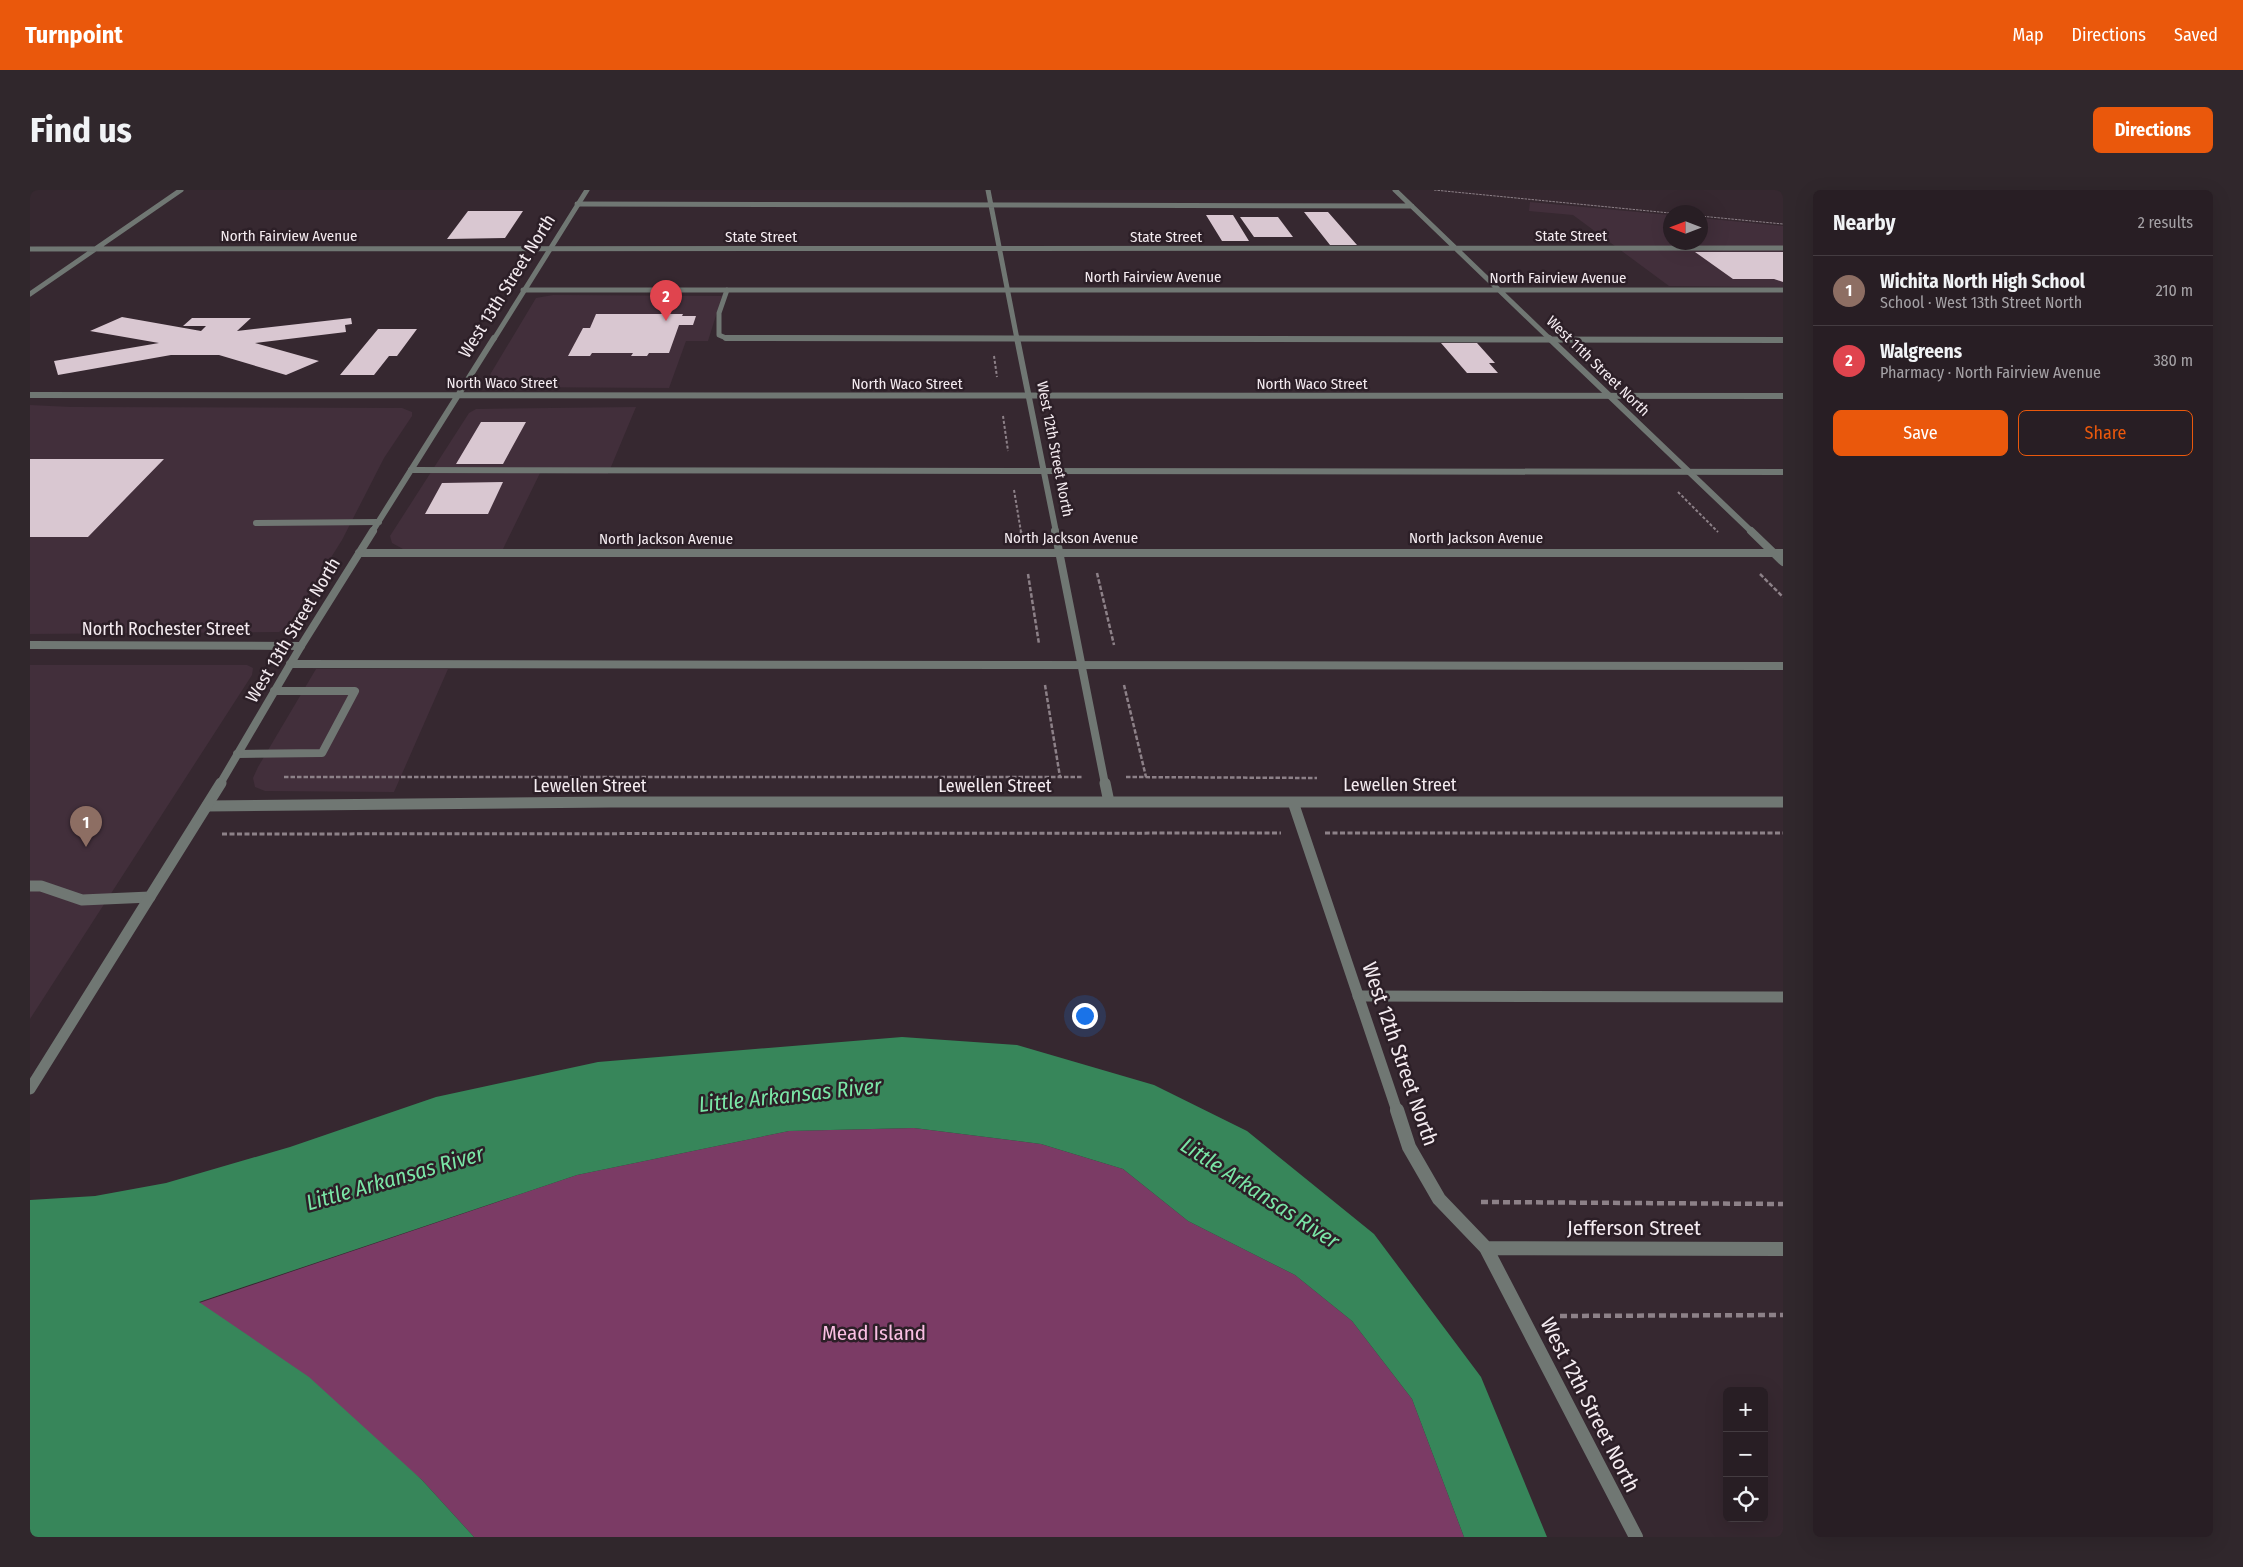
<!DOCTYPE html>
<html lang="en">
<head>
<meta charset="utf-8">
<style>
	:root { --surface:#281e24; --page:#30272c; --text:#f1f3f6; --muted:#a5a2a6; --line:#443c41; --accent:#ea580c }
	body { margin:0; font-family:"Fira Sans Condensed",sans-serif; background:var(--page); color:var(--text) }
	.controls { position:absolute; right:15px; bottom:15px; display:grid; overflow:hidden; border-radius:8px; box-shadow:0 5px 20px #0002 }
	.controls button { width:45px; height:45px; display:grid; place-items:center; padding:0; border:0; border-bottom:1px solid var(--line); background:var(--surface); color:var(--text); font:25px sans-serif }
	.compass { position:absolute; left:1633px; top:15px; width:45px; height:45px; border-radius:50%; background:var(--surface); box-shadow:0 5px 20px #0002; rotate:270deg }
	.you { position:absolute; left:1054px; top:825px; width:18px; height:18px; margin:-12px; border:4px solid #fff; border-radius:50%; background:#1a73e8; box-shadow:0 0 0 8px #1a73e833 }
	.badge { display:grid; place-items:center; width:32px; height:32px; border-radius:50%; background:var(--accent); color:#fff; font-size:16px; font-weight:700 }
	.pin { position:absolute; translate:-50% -41px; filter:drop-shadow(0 1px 2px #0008) }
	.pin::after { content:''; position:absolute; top:26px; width:18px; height:15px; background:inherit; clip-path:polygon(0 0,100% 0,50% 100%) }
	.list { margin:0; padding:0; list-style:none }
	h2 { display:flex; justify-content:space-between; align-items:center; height:65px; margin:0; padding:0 20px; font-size:21px }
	h2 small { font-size:16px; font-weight:400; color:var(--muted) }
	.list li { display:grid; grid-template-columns:32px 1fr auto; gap:15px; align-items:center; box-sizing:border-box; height:70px; padding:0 20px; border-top:1px solid var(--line) }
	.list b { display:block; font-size:19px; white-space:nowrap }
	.list p { margin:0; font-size:16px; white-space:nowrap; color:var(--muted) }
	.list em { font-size:16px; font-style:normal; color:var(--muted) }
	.actions { display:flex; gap:10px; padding:15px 20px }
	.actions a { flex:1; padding:11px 0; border:1px solid var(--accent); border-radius:8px; text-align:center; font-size:18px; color:var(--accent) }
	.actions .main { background:var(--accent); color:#fff }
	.icon { flex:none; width:28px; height:28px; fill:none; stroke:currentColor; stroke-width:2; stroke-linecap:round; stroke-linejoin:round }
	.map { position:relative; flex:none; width:1753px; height:1347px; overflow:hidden; border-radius:8px }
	header { display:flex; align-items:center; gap:30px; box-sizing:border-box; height:70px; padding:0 25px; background:var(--accent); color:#fff }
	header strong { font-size:24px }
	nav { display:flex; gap:28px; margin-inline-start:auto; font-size:18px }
	.intro { display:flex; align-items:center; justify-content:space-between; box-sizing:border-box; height:120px; padding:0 30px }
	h1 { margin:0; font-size:35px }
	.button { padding:12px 22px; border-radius:8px; background:var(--accent); color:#fff; font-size:18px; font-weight:700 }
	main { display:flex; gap:30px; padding:0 30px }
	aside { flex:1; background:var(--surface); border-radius:8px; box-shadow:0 5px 20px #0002 }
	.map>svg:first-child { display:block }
	.built { fill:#422f3b }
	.forest { fill:#7b3b65 }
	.water { fill:#37865a }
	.building { fill:#d9c7d1 }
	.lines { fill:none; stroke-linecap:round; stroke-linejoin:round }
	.path-far4 { stroke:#8d8188; stroke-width:1; stroke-dasharray:2.5 1; stroke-linecap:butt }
	.path-far3 { stroke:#8d8188; stroke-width:2; stroke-dasharray:3 2; stroke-linecap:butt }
	.path-far2 { stroke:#8d8188; stroke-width:2.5; stroke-dasharray:4.5 2; stroke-linecap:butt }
	.path-far1 { stroke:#8d8188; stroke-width:3; stroke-dasharray:5 2.5; stroke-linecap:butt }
	.path { stroke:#8d8188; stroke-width:4.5; stroke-dasharray:7 4; stroke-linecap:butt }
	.service-far3 { stroke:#707773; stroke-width:5 }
	.service-far2 { stroke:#707773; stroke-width:6 }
	.service-far1 { stroke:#707773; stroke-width:8 }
	.service { stroke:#707773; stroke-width:11 }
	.minor-far4 { stroke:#707773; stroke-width:5 }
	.minor-far3 { stroke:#707773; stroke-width:6 }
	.minor-far2 { stroke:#707773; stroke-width:8 }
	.minor-far1 { stroke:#707773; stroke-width:11 }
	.minor { stroke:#707773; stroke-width:14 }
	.tertiary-far3 { stroke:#707773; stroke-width:5 }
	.tertiary-far2 { stroke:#707773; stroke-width:6 }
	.tertiary-far1 { stroke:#707773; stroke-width:8 }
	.tertiary { stroke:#707773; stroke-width:11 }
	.labels { text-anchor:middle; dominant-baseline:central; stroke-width:5; stroke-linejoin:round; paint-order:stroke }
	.far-street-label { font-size:15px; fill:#f4ebf0; stroke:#2c1f27 }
	.street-label { font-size:18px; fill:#f4ebf0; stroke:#2c1f27 }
	.near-street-label { font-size:21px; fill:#f4ebf0; stroke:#2c1f27 }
	.near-park-label { font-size:21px; fill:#fabfe3; stroke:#2c1f27 }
	.near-water-label { font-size:22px; font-style:italic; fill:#7ae5a6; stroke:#2c1f27 }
</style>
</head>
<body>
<header>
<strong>Turnpoint</strong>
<nav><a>Map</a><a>Directions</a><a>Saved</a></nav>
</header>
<div class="intro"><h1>Find us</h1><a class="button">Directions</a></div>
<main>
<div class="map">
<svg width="1753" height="1347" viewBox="0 0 1753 1347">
	<rect width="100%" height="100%" fill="#362830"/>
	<path class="built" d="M1500,12l140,13v27h30l1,-24 82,8v61l-114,-1 -96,-71 -44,-4z
		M523,105l169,1 -14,45h-22l-17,47 -169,-1 -8,-2 -4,-5 3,-7 45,-75z
		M0,215l41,2 331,1 10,4v4l-28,42 -42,82 -54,86 -9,6 -249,2z
		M606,217l-28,67 -68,-1 -37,76h-100l-11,-6 -2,-7 79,-123 7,-4z
		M0,475h217l6,3 -1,7 -222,344z
		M286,479h132l-54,123 -129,-1 -10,-4 -2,-9 5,-11z"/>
	<path class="forest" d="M884,938l127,16 82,25 65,52 107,54 57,46 60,78 52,138h-990l-52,-57 -223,-177 378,-128 212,-44z"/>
	<path class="water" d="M872,847l115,8 137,40 93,46 127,103 107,143 66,160h-83l-52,-138 -60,-78 -57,-46 -107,-54 -65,-52 -82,-25 -127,-16 -125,3 -212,44 -378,127 110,75 113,103 52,57h-444v-337l65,-4 71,-13 124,-36 146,-50 162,-35z"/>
	<path class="building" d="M438,21h55l-18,27 -58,1z
		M1274,22h24l29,33h-27z
		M1176,25h27l16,26h-27z
		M1210,27h38l15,20h-39z
		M1665,62h88v30l-9,-3h-41z
		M566,124h87l-1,2h14l-3,9h-14l-10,28h-20l-2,3h-16l2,-3h-41l-2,3h-22l15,-28h7z
		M92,127l79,14 5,-5h-23l9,-8h59l-14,13 114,-13 1,6 -7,1 1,7 -91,11 64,18 -33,14 -67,-20h-48l-113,20 -4,-14 105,-18 -69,-12z
		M348,139h39l-20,27h-8l-15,19h-34z
		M1411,153h36l18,20h-6l9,10h-31z
		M451,232h45l-23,42h-47z
		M0,269h134l-76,78h-58z
		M473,292l-15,32h-63l17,-31z"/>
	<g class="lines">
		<path class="path-far4" d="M1404,0l236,23
			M1670,26l83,8"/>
		<path class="path-far3" d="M964,166l3,21
			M973,226l5,35
			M984,300l7,42
			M1648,302l40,40"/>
		<path class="path-far2" d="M991,341v2
			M1067,383l17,72
			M998,384l11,70
			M1730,384l23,23
			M1015,495l15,92
			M1094,495l22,92
			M254,587h798
			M1096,587l191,1"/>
		<path class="path-far1" d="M1295,643h458
			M192,644l1059,-1"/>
		<path class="path" d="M1451,1012l302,2
			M1530,1126l223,-1"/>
		<path class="service-far3" d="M697,100l-8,23v22l7,3 550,1"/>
		<path class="service-far2" d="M696,148l1057,2
			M381,280l1372,2
			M226,333l123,-1"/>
		<path class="service-far1" d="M260,474l1493,2
			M207,564l85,-1 33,-62h-81"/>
		<path class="service" d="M0,696h11l41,14 68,-3
			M1328,806l425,1"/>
		<path class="minor-far4" d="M958,0l29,149
			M1365,0l155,149
			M547,14l835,2
			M0,59l1753,-1
			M493,100h1260
			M0,104l151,-104"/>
		<path class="minor-far3" d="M987,148l39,194
			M1519,148l203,194"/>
		<path class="minor-far2" d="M1025,341l50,253
			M1721,341l32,31
			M329,363h1424
			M0,455l271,1"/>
		<path class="minor-far1" d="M1075,593l4,19
			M1263,612l104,309
			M177,616l404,-4h1172"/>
		<path class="minor" d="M1367,920l12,37 30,52 47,49 150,289
			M1456,1058l297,1"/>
		<path class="tertiary-far3" d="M464,149l93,-149"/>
		<path class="tertiary-far2" d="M0,205l1753,1
			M342,342l122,-194"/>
		<path class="tertiary-far1" d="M190,594l81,-138 72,-115"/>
		<path class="tertiary" d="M0,899l191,-306"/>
	</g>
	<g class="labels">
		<g class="far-street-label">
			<text x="259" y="46">North Fairview Avenue</text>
			<text x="1541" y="46">State Street</text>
			<text x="731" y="47">State Street</text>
			<text x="1136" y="47">State Street</text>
			<text x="1123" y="87">North Fairview Avenue</text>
			<text x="1528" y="88">North Fairview Avenue</text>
			<text transform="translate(1568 176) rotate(44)">West 11th Street North</text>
			<text x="472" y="193">North Waco Street</text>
			<text x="877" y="194">North Waco Street</text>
			<text x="1282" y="194">North Waco Street</text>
			<text transform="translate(1025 259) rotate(79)">West 12th Street North</text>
			<text x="1041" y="348">North Jackson Avenue</text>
			<text x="1446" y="348">North Jackson Avenue</text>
			<text x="636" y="349">North Jackson Avenue</text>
		</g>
		<g class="street-label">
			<text transform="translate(477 96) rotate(-58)">West 13th Street North</text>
			<text x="136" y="439">North Rochester Street</text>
			<text transform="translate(263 440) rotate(-59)">West 13th Street North</text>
			<text x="1370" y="595">Lewellen Street</text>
			<text x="560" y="596">Lewellen Street</text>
			<text x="965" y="596">Lewellen Street</text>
		</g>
		<g class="near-street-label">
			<text transform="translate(1370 864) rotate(71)">West 12th Street North</text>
			<text x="1604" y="1038">Jefferson Street</text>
			<text transform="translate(1560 1215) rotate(63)">West 12th Street North</text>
		</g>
		<g class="near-park-label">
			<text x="844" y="1143">Mead Island</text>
		</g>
		<g class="near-water-label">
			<text transform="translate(760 905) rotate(-6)">Little Arkansas River</text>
			<text transform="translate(365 988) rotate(-16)">Little Arkansas River</text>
			<text transform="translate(1230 1003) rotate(33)">Little Arkansas River</text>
		</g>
	</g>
</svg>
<div class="controls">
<button>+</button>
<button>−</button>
<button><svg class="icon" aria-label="locate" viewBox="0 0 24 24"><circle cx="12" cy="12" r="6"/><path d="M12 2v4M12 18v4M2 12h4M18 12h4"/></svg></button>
</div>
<svg class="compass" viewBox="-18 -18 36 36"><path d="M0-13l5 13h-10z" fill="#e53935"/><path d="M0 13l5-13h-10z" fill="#a5a2a6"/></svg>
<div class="you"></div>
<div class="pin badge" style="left:56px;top:657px;background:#8d6e63">1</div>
<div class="pin badge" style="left:636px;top:131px;background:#e0444e">2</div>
</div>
<aside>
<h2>Nearby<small>2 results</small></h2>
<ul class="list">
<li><span class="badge" style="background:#8d6e63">1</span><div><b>Wichita North High School</b><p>School · West 13th Street North</p></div><em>210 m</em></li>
<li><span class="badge" style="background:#e0444e">2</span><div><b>Walgreens</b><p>Pharmacy · North Fairview Avenue</p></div><em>380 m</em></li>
</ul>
<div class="actions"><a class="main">Save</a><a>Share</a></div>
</aside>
</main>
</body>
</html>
